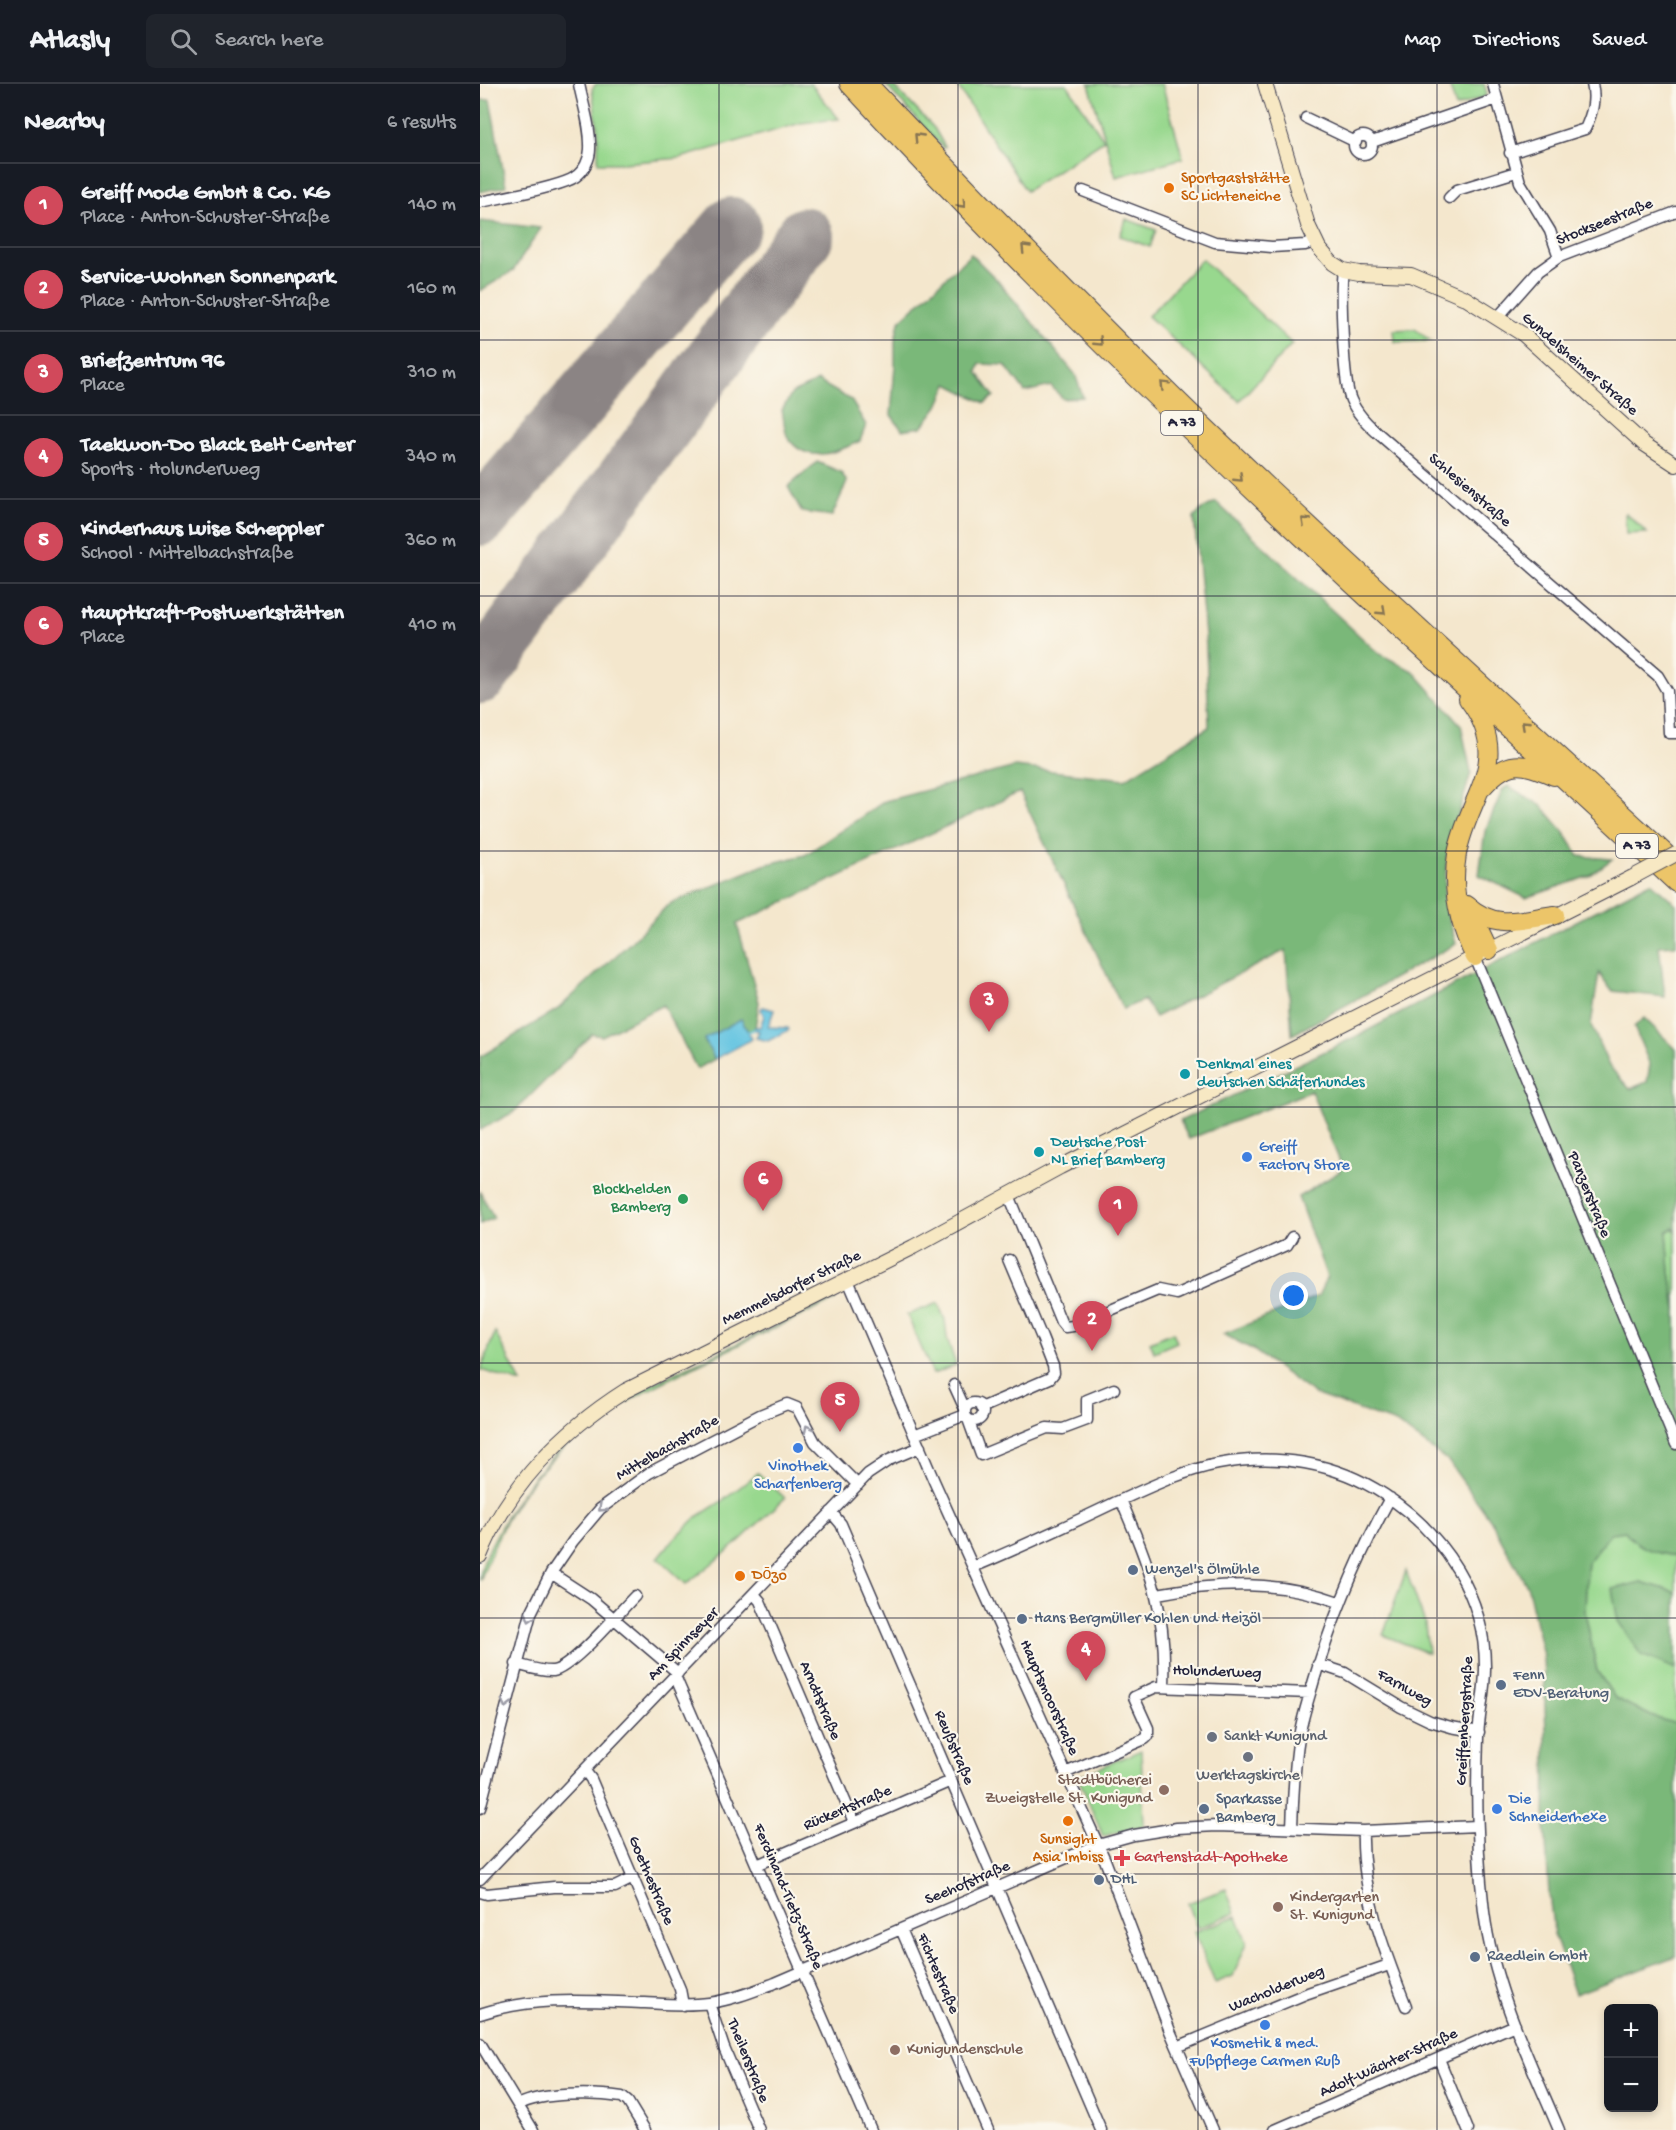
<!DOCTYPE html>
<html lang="en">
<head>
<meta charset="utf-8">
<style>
	:root { --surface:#171b24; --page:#20242c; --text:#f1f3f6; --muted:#9ea1a6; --line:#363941; --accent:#d1495b }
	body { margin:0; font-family:"Gochi Hand",sans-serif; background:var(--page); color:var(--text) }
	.controls { position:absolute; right:18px; bottom:18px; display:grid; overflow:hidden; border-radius:9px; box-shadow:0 3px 9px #0003 }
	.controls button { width:54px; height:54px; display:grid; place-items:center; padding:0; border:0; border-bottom:2px solid var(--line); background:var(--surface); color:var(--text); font:30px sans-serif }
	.you { position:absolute; left:814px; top:1212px; width:21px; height:21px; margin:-15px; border:4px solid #fff; border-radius:50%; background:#1a73e8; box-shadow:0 0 0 9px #1a73e833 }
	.badge { display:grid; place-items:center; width:39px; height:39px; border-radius:50%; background:var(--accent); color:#fff; font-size:20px; font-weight:700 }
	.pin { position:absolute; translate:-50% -50px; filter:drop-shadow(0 2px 3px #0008) }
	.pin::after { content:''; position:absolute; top:32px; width:21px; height:18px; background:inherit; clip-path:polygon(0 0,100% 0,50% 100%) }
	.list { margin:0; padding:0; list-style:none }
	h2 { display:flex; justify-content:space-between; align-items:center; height:78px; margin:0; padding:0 24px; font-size:26px }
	h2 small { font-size:20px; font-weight:400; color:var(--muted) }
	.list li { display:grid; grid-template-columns:39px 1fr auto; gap:18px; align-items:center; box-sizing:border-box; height:84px; padding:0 24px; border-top:2px solid var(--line) }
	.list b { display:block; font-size:22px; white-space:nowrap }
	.list p { margin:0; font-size:20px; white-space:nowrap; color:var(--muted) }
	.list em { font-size:20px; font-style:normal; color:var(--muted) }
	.icon { flex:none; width:33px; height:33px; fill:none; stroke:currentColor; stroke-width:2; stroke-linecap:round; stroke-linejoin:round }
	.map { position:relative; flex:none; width:1196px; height:2046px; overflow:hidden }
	header { display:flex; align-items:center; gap:36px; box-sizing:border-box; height:84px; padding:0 30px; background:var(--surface); border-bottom:2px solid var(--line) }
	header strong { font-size:28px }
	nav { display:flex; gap:33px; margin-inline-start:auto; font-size:21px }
	.search { width:420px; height:54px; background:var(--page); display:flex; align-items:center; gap:15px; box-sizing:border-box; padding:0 21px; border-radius:9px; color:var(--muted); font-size:22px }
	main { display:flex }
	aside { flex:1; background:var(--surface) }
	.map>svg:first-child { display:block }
	.green { fill:#98d88e; stroke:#5d7d64; stroke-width:1.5 }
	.forest { fill:#7ab879; stroke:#4e6d5a; stroke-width:1.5 }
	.water { fill:#63c4e1; stroke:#42738e; stroke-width:1.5 }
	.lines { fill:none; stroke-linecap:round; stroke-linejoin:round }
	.stream { stroke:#63c4e1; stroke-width:2 }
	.runway { stroke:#8b8484; stroke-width:58 }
	.street-casing { stroke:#424051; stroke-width:13 }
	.secondary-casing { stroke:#424051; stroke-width:16 }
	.highway-casing { stroke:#424051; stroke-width:20 }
	.street { stroke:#fff; stroke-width:10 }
	.secondary { stroke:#f7e8c3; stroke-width:14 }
	.highway { stroke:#ecc569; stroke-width:18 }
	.secondary-bridge-casing { stroke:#424051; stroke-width:16; stroke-linecap:butt }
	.secondary-bridge { stroke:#f7e8c3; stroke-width:14 }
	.oneway { stroke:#877452 }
	.oneway2 { stroke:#9c9ca7 }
	.grid { fill:none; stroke:#22223b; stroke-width:1.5; stroke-opacity:0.55 }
	.food-dot { fill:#e8710a; stroke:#fbf7ec; stroke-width:2 }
	.culture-dot { fill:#0f9aa8; stroke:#fbf7ec; stroke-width:2 }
	.shop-dot { fill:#3f7fe0; stroke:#fbf7ec; stroke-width:2 }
	.leisure-dot { fill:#2e9e5b; stroke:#fbf7ec; stroke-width:2 }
	.service-dot { fill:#5c6f8a; stroke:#fbf7ec; stroke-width:2 }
	.worship-dot { fill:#6b7280; stroke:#fbf7ec; stroke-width:2 }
	.education-dot { fill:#8d6e63; stroke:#fbf7ec; stroke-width:2 }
	.health-dot { fill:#e0444e; stroke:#fbf7ec; stroke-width:2 }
	.labels { text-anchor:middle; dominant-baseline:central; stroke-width:4.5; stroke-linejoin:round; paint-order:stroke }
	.shield { fill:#fbf7ec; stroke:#636270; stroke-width:1.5 }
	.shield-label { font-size:15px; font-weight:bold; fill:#22223b }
	.food-label { font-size:16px; fill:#c56008; stroke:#fbf7ec; text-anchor:start }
	.street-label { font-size:16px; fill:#22223b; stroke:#fbf7ec }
	.culture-label { font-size:16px; fill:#0d838f; stroke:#fbf7ec; text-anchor:start }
	.shop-label { font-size:16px; fill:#366cbe; stroke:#fbf7ec; text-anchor:start }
	.leisure-label { font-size:16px; fill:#27864d; stroke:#fbf7ec; text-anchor:end }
	.service-label { font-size:16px; fill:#4e5e75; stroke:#fbf7ec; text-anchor:start }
	.worship-label { font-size:16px; fill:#5b616d; stroke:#fbf7ec; text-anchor:start }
	.education-label { font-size:16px; fill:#785e54; stroke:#fbf7ec; text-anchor:start }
	.health-label { font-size:16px; fill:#be3a42; stroke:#fbf7ec; text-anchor:start }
</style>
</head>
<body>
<header>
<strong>Atlasly</strong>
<div class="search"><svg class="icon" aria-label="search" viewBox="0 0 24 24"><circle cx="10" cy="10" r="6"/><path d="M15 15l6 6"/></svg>Search here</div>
<nav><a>Map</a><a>Directions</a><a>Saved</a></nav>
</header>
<main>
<aside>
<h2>Nearby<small>6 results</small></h2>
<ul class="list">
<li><span class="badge">1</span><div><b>Greiff Mode GmbH &amp; Co. KG</b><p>Place · Anton-Schuster-Straße</p></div><em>140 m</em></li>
<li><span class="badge">2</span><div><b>Service-Wohnen Sonnenpark</b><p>Place · Anton-Schuster-Straße</p></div><em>160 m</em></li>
<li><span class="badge">3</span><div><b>Briefzentrum 96</b><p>Place</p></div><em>310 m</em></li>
<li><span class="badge">4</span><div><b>Taekwon-Do Black Belt Center</b><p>Sports · Holunderweg</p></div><em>340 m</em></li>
<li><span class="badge">5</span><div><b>Kinderhaus Luise Scheppler</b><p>School · Mittelbachstraße</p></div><em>360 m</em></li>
<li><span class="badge">6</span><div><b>Hauptkraft-Postwerkstätten</b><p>Place</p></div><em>410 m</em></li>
</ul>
</aside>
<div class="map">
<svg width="1196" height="2046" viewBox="0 0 1196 2046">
	<rect width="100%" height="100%" fill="#fbf7ec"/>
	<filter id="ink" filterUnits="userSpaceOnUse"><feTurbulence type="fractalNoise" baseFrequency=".0167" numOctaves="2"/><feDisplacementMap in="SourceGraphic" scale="12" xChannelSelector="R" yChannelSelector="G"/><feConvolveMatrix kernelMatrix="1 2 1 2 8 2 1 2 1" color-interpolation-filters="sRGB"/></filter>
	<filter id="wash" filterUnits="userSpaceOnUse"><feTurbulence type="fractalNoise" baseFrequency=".008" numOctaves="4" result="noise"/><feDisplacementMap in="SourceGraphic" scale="24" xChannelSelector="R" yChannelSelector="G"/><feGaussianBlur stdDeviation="1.35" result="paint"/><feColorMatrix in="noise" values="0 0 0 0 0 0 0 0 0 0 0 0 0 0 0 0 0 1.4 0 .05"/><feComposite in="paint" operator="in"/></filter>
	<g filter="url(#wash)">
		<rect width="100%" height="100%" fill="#f4e7cd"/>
		<path class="green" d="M116,0h215l28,35 -38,4 -121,35 -57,5h-25v-31l-6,-43z
			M405,0h7l42,44 11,19 -2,1z
			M476,0h111l37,56 -78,51z
			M609,0h73l21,74 -67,19z
			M969,0h35l3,9 -3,4 -28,10z
			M646,135l30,11 -6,17 -30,-11z
			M722,175l90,85 -53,57 -91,-85z
			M935,245l16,12 -36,1 -1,-12z
			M1146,429l21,20 -21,1 -1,-19z
			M1193,1144l3,4v78l-6,-38 -3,-40z
			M354,1214l1,2c-44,20 -88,41 -132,62 -79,39 -151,76 -196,157 -11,20 -19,41 -27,62 0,-17 9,-32 17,-47 32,-63 84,-111 146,-146z
			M458,1219l7,17 2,18 9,27 -23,9 -26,-59z
			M15,1248l26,51 -40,-13z
			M693,1248l4,10 -23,10 -4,-10z
			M278,1389l27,25 -51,48 -48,38 -28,-26 14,-17 25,-24 28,-18z
			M1145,1447l40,23 11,2v36l-35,-10 30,85 5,2v55l-23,-7 -38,-19 -18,-27 -12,-59 1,-28 2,-22 23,-29z
			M926,1487l19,52 3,30 -45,-18z
			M661,1666l3,76 -41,10 -25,-59z
			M746,1805l9,24 -38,15 -9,-25z
			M757,1832l10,27 -14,33 -18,7 -21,-51z"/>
		<path class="forest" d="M0,16h10l16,86 -26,6z
			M0,137l61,7 -28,43 -33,20z
			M491,170l27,27 77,93 8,23 -20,2 -12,-13 -26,6 -20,-27 -25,-1 -3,8 17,24 -9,7 -37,-19 -10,22 -16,21 -20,3 -11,-15 4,-50v-24l4,-19z
			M338,297l33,19 15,25 -6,16c-24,12 -53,24 -72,-3 -4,-7 -4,-20 -6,-28l10,-17z
			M337,378l24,10 6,10 -15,34 -30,-4 -14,-25z
			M736,418l162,151 35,18 48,54 10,47 -24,83 -3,46 12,43 -164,91 -6,-85 -131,67 -11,-17 -21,9 -103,-217 -283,132 22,78 -4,27 -7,3 -7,-13 -37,21 11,19 -18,10 -34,-64 -61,31 -10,-2 -78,78 -34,18v-73l78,-48 74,-68 37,-37 95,-39 41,-10 80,-54 130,-34 110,12 84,-52 -3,-81 -12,-128 8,-9z
			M1028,702l33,19 23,27 15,24 33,3 -23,17 -63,22 -47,-23 6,-44 18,-42z
			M1171,798l25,22v41l-17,1 6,51 -53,-6 -13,-18 -8,52 18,41 21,23 17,-7 3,-17 -16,-38 10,-9 32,31v183l-3,-4 -6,4 3,40 6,38v246c-19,-2 -40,-9 -51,-25l-14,2 -23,29 -2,22 -1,28 12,59 18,27 38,19 23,7v232l-101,38 -21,-60 -5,-40 -4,-69 1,-93 -3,-76 -15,-68 -38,-69 -42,-58 -52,-38 -82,-29 -62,-45 -29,-15 95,-38 9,-19 -29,-80 41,-25 1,-10 -29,-71 -122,48 -9,-18 177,-85z
			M0,1107l14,27 -14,6z
			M1161,1498l35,10v77l-35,-14 -23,-34 -6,-32z"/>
		<path class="water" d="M283,923l11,3 -6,17 20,1 1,2 -21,11 -12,-3 3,-7 -4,-1v-3h5l4,-11 -3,-7z
			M261,935l11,20 -37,20 -11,-20z"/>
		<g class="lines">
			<path class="stream" d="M268,948l7,-3"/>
			<path class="runway" d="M0,433l252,-291
				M0,591l325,-439"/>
		</g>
	</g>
	<g filter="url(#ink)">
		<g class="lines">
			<defs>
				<path id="street" d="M1013,0l27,98 30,49 9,26
					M826,34l50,24
					M874 61a9 9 0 1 1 18 0a9 9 0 1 1-18 0Z
					M892,58l125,-43
					M1030,69l75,-24c7,-15 11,-29 7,-45
					M603,107l132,51 57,5 33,-2 10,-3
					M969,114l8,-8 59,-18
					M0,118c20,-4 81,-15 95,-25 9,-6 15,-18 15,-28 1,-22 -7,-44 -11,-65
					M863,186c-3,20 0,113 8,130 6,14 18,26 30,36l277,240 9,15 2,42h7
					M1018,233l40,-45 21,-15 117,-45
					M995,873l201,487
					M529,1111l52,127 4,5 8,-1 85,-36 19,4 110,-49 5,-8
					M368,1196l86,201 171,379 65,171 43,99
					M474,1301l11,24
					M485 1328a9 9 0 1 1 18 0a9 9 0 1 1-18 0Z
					M501,1324l69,-30 4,-5 -1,-7 -11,-28 -33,-78
					M488,1335l13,36 66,-27 16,1 24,-9v-20l27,-11
					M434,1351l51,-20
					M641,1416c29,68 46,110 43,186
					M351,1428l10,12 260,606
					M493,1483c47,-19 93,-41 139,-63 34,-15 69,-33 106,-40 59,-11 117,-2 167,31 59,39 101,102 100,174 0,23 -6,45 -7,68 -2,58 -1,116 6,175 10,77 45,147 75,218
					M71,1489l40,26 87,74
					M274,1510l6,7 94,221
					M677,1510c62,-12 122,-14 182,8
					M36,1580c12,3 26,8 37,7 19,-3 66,-59 82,-75
					M838,1580l27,9 56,34 29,14 21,6 28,5
					M195,1592l196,454
					M105,1687l6,8 89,210 3,16
					M585,1689l80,-34 3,-3v-8l-14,-31 22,-10 154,6
					M0,1724l51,-195 20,-40 22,-32 27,-32 49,-36 111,-58 27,-11 10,4 18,34 43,43
					M812,1744c1,-30 2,-61 7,-91 3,-19 10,-39 15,-57 19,-64 44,-124 76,-182
					M883,1747c-2,61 21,119 43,175
					M277,1781l194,-84
					M0,1795l388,-405 21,-14 31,-13
					M0,1808l7,2 67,-7h61l18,-9
					M421,1845l87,201
					M229,1919l15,45 35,82
					M0,1930c54,-18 109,-13 165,-11 21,1 43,3 64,0 23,-3 45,-12 66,-20l303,-130 20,-8 36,-10 43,-7 40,-2 146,5 114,-5
					M0,1959l53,87
					M697,1963l131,-54 81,-28
					M959,1975l29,71
					M38,2021c24,-13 77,-12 104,-8l6,5 17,28
					M795,2046l240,-105"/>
				<path id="secondary" d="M785,0l43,141 11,23 13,15 11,7 16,3 52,2 54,23 59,37 120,109 32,21
					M0,1472c28,-70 82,-125 145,-165l288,-144 147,-80 571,-289"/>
				<path id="highway" d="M369,0c141,153 289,299 441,442 127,120 258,237 386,357
					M388,0c109,115 219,228 332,338 156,150 317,294 476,441
					M988,615c47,62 0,95 -11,155 -6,36 2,71 18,103
					M1002,704c26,-30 39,-26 72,-12
					M987,821c30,26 53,14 88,10
					M989,824l20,42"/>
			</defs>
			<use href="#street" class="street-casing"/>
			<use href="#secondary" class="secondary-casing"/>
			<use href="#highway" class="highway-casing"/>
			<use href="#street" class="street"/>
			<use href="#secondary" class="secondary"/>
			<use href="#highway" class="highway"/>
			<defs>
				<path id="secondary-bridge" d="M1151,794l45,-24"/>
			</defs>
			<use href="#secondary-bridge" class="secondary-bridge-casing"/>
			<use href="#secondary-bridge" class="secondary-bridge"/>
		</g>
		<defs><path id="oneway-chevron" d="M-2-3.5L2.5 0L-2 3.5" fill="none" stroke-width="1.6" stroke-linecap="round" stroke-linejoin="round" transform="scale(1.5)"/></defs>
		<g class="oneway">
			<use href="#oneway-chevron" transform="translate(438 53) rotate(-134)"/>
			<use href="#oneway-chevron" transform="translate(482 120) rotate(46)"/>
			<use href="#oneway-chevron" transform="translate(545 164) rotate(-134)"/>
			<use href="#oneway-chevron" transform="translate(619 258) rotate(44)"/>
			<use href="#oneway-chevron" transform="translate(684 301) rotate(-135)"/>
			<use href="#oneway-chevron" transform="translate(759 394) rotate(44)"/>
			<use href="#oneway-chevron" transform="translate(825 437) rotate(-137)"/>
			<use href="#oneway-chevron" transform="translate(902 527) rotate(43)"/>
			<use href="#oneway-chevron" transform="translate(1045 640) rotate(-137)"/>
		</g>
		<g class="oneway2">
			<use href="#oneway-chevron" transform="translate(328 1345) rotate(-118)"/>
			<use href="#oneway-chevron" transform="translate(122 1424) rotate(137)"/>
			<use href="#oneway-chevron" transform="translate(50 1534) rotate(108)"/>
			<use href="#oneway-chevron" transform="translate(26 1620) rotate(105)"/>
		</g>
	</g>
	<path class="grid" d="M239,0v2046M478,0v2046M718,0v2046M957,0v2046M0,256h1196M0,512h1196M0,767h1196M0,1023h1196M0,1279h1196M0,1534h1196M0,1790h1196"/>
	<g class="food-dot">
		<circle cx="689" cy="104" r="6"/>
		<circle cx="260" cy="1492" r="6"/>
		<circle cx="588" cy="1737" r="6"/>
	</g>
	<g class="culture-dot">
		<circle cx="705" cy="990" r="6"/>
		<circle cx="559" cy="1068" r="6"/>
	</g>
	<g class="shop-dot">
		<circle cx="767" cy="1073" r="6"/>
		<circle cx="318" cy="1364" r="6"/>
		<circle cx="1017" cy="1725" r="6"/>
		<circle cx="785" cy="1941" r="6"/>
	</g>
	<circle class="leisure-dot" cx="203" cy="1115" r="6"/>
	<g class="service-dot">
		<circle cx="653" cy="1486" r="6"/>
		<circle cx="542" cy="1535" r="6"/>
		<circle cx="1021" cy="1601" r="6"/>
		<circle cx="724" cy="1725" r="6"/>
		<circle cx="619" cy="1796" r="6"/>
		<circle cx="995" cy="1873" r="6"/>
	</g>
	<g class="worship-dot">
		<circle cx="732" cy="1653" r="6"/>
		<circle cx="768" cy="1673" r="6"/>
	</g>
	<g class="education-dot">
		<circle cx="684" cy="1706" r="6"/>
		<circle cx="798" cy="1823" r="6"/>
		<circle cx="415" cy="1966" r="6"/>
	</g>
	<path class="health-dot" d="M639 1765h6v6h6v6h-6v6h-6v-6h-6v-6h6z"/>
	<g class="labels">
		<g class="shield">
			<rect x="681" y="327" width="42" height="24" rx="4.5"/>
			<rect x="1136" y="750" width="42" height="24" rx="4.5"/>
		</g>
		<g class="shield-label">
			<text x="702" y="339">A 73</text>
			<text x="1157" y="762">A 73</text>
		</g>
		<g class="food-label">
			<text x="701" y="95">Sportgaststätte<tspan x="701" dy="18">SC Lichteneiche</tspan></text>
			<text x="272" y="1492">Dōzo</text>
			<text x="588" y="1756" text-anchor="middle">Sunsight<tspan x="588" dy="18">Asia Imbiss</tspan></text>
		</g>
		<g class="street-label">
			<text transform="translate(1125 139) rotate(-22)">Stockseestraße</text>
			<text transform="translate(1099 281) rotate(41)">Gundelsheimer Straße</text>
			<text transform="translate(989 407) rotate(41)">Schlesienstraße</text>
			<text transform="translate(1108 1111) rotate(68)">Panzerstraße</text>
			<text transform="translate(312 1205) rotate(-26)">Memmelsdorfer Straße</text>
			<text transform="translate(188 1365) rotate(-30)">Mittelbachstraße</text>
			<text transform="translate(204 1561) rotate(-46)">Am Spinnseyer</text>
			<text transform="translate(737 1589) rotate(2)">Holunderweg</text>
			<text transform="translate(924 1605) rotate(29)">Farnweg</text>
			<text transform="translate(568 1614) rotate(66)">Hauptsmoorstraße</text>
			<text transform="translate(339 1617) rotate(67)">Arndtstraße</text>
			<text transform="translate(986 1637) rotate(-87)">Greiffenbergstraße</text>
			<text transform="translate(473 1664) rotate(67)">Reußstraße</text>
			<text transform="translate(368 1725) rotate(-23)">Rückertstraße</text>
			<text transform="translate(170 1797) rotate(67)">Goethestraße</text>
			<text transform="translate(488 1800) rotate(-23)">Seehofstraße</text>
			<text transform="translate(307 1813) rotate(67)">Ferdinand-Tietz-Straße</text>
			<text transform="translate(457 1890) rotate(67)">Fichtestraße</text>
			<text transform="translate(797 1906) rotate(-22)">Wacholderweg</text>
			<text transform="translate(267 1977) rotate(68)">Theilerstraße</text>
			<text transform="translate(909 1980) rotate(-24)">Adolf-Wächter-Straße</text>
		</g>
		<g class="culture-label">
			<text x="717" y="981">Denkmal eines<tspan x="717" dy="18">deutschen Schäferhundes</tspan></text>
			<text x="571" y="1059">Deutsche Post<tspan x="571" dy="18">NL Brief Bamberg</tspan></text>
		</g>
		<g class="shop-label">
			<text x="779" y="1064">Greiff<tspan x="779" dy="18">Factory Store</tspan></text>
			<text x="318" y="1383" text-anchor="middle">Vinothek<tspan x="318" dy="18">Scharfenberg</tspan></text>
			<text x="1029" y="1716">Die<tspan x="1029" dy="18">Schneiderhexe</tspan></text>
			<text x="785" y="1960" text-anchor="middle">Kosmetik &amp; med.<tspan x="785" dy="18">Fußpflege Carmen Ruß</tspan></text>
		</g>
		<g class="leisure-label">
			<text x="191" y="1106">Blockhelden<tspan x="191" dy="18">Bamberg</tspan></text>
		</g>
		<g class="service-label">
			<text x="665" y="1486">Wenzel's Ölmühle</text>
			<text x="554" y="1535">Hans Bergmüller Kohlen und Heizöl</text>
			<text x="1033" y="1592">Fenn<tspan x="1033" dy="18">EDV-Beratung</tspan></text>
			<text x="736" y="1716">Sparkasse<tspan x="736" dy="18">Bamberg</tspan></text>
			<text x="631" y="1796">DHL</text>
			<text x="1007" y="1873">Raedlein GmbH</text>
		</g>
		<g class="worship-label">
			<text x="744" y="1653">Sankt Kunigund</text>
			<text x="768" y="1692" text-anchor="middle">Werktagskirche</text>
		</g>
		<g class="education-label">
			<text x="672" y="1697" text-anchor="end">Stadtbücherei<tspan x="672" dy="18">Zweigstelle St. Kunigund</tspan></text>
			<text x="810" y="1814">Kindergarten<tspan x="810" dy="18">St. Kunigund</tspan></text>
			<text x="427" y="1966">Kunigundenschule</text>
		</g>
		<g class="health-label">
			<text x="654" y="1774">Gartenstadt-Apotheke</text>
		</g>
	</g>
</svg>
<div class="controls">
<button>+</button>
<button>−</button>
</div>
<div class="you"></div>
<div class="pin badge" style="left:638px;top:1152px">1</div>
<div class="pin badge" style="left:612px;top:1267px">2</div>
<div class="pin badge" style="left:509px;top:948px">3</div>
<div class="pin badge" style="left:606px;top:1597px">4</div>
<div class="pin badge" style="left:360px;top:1348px">5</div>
<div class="pin badge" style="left:283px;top:1127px">6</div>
</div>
</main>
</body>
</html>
